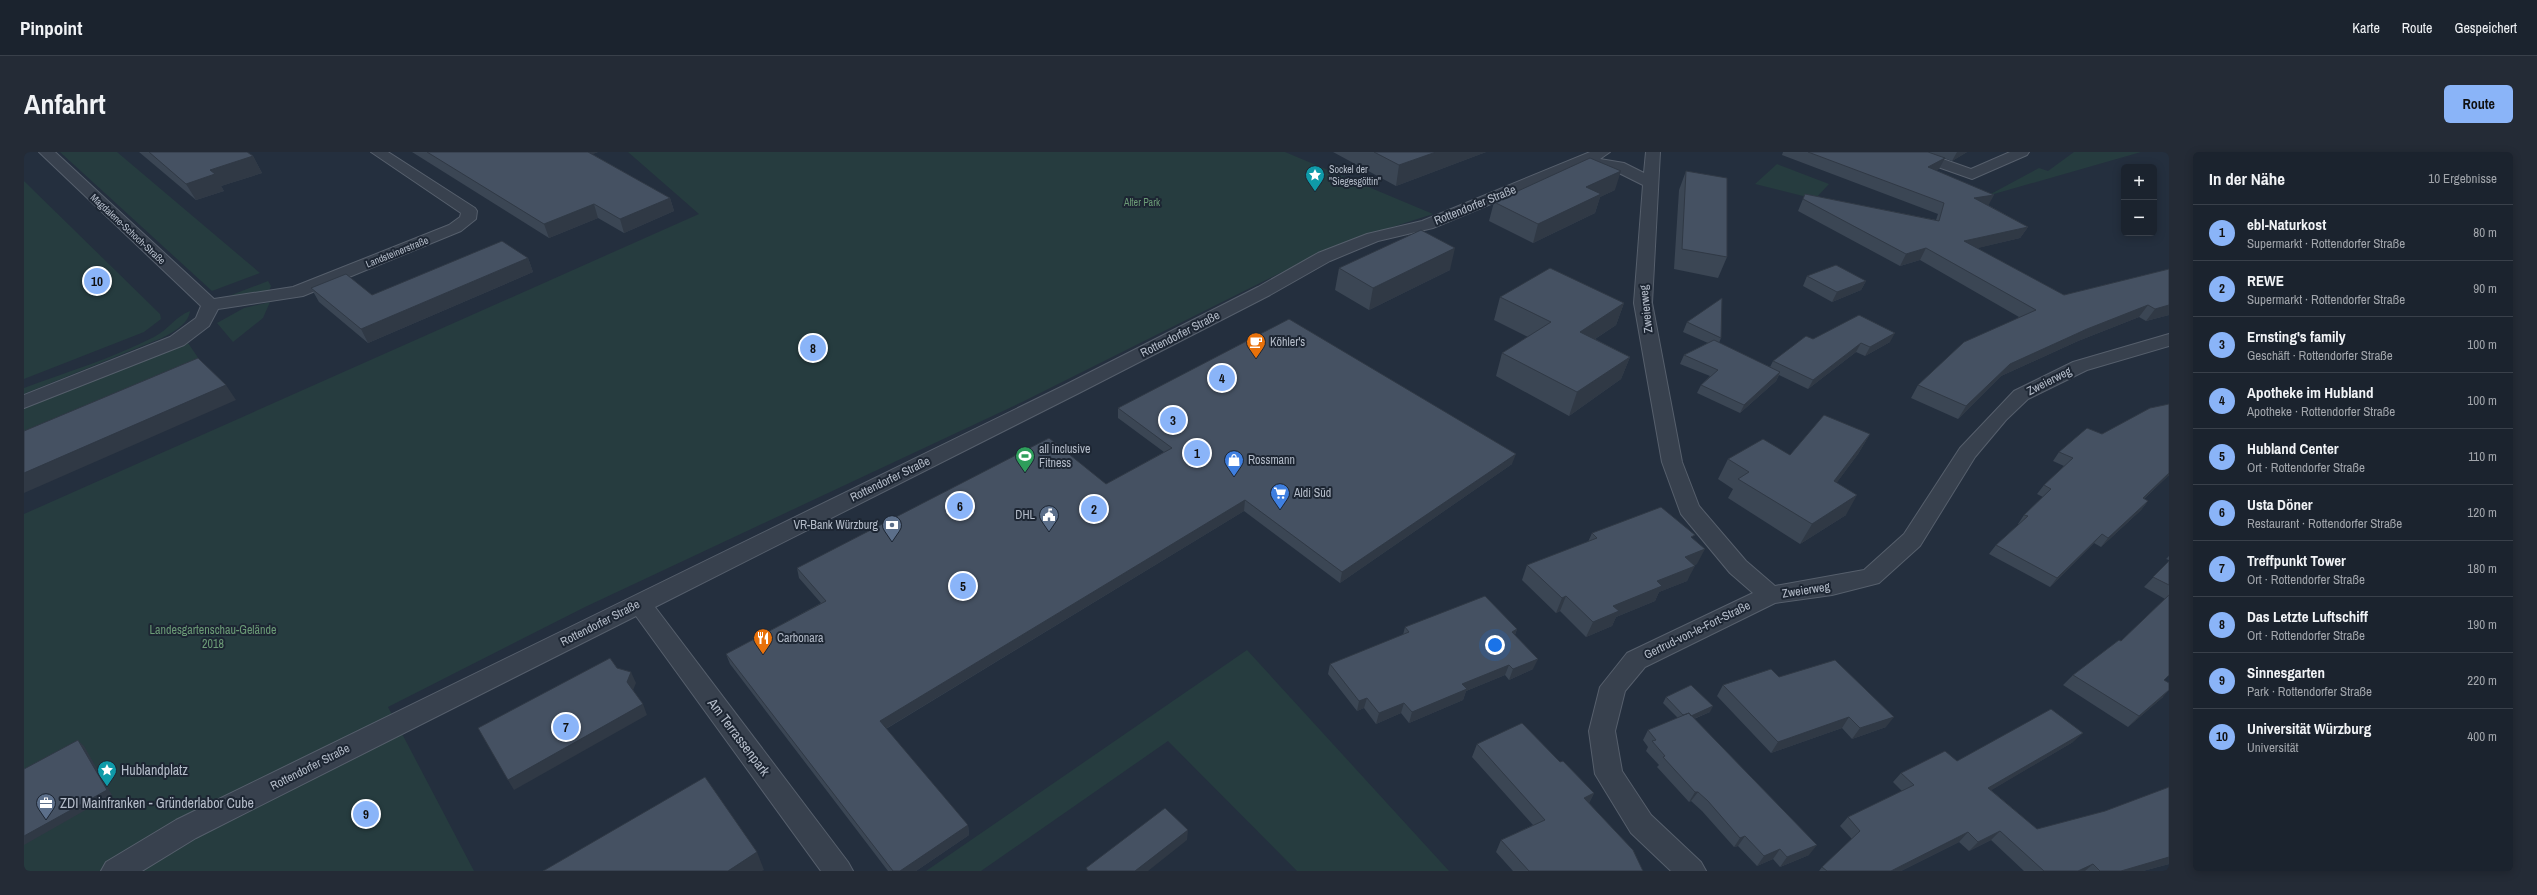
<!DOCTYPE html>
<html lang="de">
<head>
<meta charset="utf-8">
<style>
	:root { --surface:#1b232e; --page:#242b36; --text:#f1f3f6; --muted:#a0a4aa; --line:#39404a; --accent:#8ab4f8 }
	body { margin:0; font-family:"Archivo Narrow",sans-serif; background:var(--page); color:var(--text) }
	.controls { position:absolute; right:12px; top:12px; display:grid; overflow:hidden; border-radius:6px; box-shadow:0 2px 10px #0003 }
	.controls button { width:36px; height:36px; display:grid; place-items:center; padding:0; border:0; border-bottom:1px solid var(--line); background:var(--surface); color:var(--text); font:20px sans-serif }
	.you { position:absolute; left:1471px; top:493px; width:14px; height:14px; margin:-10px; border:3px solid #fff; border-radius:50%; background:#1a73e8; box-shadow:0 0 0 6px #1a73e833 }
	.badge { display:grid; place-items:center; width:26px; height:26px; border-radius:50%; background:var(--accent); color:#111; font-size:13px; font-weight:700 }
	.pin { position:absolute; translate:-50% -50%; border:2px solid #fff; box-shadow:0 1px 4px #0006 }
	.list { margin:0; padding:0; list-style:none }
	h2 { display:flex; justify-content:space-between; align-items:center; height:52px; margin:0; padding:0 16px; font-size:17px }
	h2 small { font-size:13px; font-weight:400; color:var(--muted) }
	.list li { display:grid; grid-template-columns:26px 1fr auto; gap:12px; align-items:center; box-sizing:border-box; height:56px; padding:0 16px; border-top:1px solid var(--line) }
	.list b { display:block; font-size:15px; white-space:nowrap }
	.list p { margin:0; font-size:13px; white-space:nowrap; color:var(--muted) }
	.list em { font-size:13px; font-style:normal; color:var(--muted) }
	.map { position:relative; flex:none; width:2145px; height:719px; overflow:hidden; border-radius:6px }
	header { display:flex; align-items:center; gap:24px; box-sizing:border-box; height:56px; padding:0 20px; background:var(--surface); border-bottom:1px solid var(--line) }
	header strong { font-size:19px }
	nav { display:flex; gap:22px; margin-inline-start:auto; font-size:14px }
	.intro { display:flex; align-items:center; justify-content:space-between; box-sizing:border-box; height:96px; padding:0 24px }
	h1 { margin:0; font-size:28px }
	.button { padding:10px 18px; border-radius:6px; background:var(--accent); color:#111; font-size:14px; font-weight:700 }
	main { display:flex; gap:24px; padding:0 24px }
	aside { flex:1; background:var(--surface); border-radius:6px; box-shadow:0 2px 10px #0003 }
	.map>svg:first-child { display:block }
	.green { fill:#263c3f }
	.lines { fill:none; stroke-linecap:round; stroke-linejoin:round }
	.minor-casing { stroke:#565f6c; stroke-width:2 }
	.minor { fill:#38414e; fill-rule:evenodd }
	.wall { fill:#3b4654 }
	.shaded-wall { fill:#303945 }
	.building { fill:#455162; stroke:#303945 }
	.labels { text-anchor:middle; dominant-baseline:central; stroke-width:4; stroke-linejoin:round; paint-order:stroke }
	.far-poi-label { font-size:10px; fill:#b4bcc9; stroke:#1d2633; text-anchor:start }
	.far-park-label { font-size:10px; fill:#6b9a76; stroke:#1d2633 }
	.far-street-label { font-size:10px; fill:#b4bcc9; stroke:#1d2633 }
	.street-label { font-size:12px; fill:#b4bcc9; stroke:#1d2633 }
	.poi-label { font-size:12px; fill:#b4bcc9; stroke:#1d2633; text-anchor:start }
	.park-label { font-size:12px; fill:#6b9a76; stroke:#1d2633 }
	.near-street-label { font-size:14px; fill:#b4bcc9; stroke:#1d2633 }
	.near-poi-label { font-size:14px; fill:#b4bcc9; stroke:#1d2633; text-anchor:start }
</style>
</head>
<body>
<header>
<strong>Pinpoint</strong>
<nav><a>Karte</a><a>Route</a><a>Gespeichert</a></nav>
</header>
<div class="intro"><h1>Anfahrt</h1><a class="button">Route</a></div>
<main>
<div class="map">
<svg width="2145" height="719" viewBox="0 0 2145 719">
	<rect width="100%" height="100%" fill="#242f3e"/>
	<path class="green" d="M36,0h57l143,121 -48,18z
		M604,0h657l148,62 -84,27 -71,33 -256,128 -437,205 -197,100 86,164h-450v-357l675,-300z
		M2050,0h67l-154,44 52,-28 9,3z
		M1753,12l52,20 -14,15 -60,-15z
		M0,29l136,133 1,5 -17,13 -120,47z
		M244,129l3,5 -2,5 -40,5z
		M246,150l-7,16 -30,24 -16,-19 27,-15z
		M166,159c-2,14 -17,21 -28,27l-138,56v-6c43,-16 89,-30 130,-51 14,-7 22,-21 36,-26z
		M164,191l13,19 -177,73v-27z
		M1223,498l202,221h-152l-129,-130 -187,130h-55z"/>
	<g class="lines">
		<defs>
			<path id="minor" d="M15,0h16l159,147 79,-12 156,-62 11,-8 1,-4 -90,-61h17l87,56 2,3 -1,8 -15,12 -158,65 -85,13 -9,17 -25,19 -160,63v-13l146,-58 26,-19 5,-12z
				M1566,0h20l-10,7 24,4 20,10 2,-21h14l-8,151 30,159 17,44 47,55 29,25 89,-16 40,-36 56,-86 54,-57 59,-29 96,-28v12l-82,24 -59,29 -22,21 -31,37 -55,89 -41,37 -47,12 -57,8 -130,64 -20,24 -10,40 7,40 29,44 50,47 5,9h-35l-40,-38 -36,-59 -6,-43 11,-44 27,-34 126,-60 -23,-20 -49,-59 -19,-52 -28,-159 9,-118 -30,-15 -33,-3 -147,61 -55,13 -48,20 -60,34 -191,98 -424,214 193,255 5,9h-32l-185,-255 -440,222 -54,33h-41l5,-9 70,-42 889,-435 193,-98 60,-34 49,-19 55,-13z
				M1878,0h21l48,17 39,-17h19l-2,3 -55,24 -68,-24z"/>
		</defs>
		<use href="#minor" class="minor-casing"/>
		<use href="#minor" class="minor"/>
	</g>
	<path class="wall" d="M115,0h108l6,4 9,17 -41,13 3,5 -28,9z
		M388,0h186l-6,2 78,44 4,13 -50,22 -26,-15 -49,20z
		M1309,0h153l-90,34z
		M1759,0h184l-15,9 -8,-3 -5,11 -3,1 52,35 40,22 -8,11 -43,10 87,47 105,-26v46l-23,6 -7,-4 -61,24 -77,35 -43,43 -47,-21 7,-13 101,-68 -99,-57 -20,6 -102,-55 7,-17 131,26 2,-6 -156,-59z
		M1662,19l41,86 -9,21 -44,-9 5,-79z
		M1591,38l-15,7 -5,16 -62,30 -44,-22 5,-19z
		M504,106l5,14 -165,71 -49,-41 -8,-14 61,7z
		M1315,116l111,2 -81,40 -34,-20z
		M1783,124l59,5 -5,9 -29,12 -29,-16z
		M1476,145l124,6 -8,22 -21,14 35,18 -9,22 -52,37 -73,-40 6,-23 26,-16 -34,-17z
		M1663,170l34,16 -2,5 51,24 3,-6 40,-22 77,3 -25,14 -9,-4 -48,37 -29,-14 -3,6 -36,32 -43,-20 4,-8 9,-9 -30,-12 4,-9 24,-12 -25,-11z
		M2145,252v71l-25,24 4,2 -7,9 -40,37 -7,-4 -44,44 -61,-33 7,-9 23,-21h-1l6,-9 19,-18 -6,-3 7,-9 20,-19 -11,-5 6,-9 43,-18z
		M1094,256l394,56 -172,119 -96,-72 -358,218 82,96 1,10 -53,36h-28l-158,-207 -4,-10 95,-51 -22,-25 -2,-10 309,-84 58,-32 -46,-34z
		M1846,282l-12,20 -21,28 9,33 -46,29 -72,-46 5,-9 -15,-10 10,-20 62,-4z
		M1568,381l101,6 4,25 -3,1 -7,16 -28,11 -4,9 -39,16 -4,9 -26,11 -26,-26 -4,2 -34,-33 5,-15 61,-23z
		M2145,404v4l-3,-1z
		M2145,409v114l-5,5 -1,17 -35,30 -65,-42 10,-10 48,-34 44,-42 -21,-12z
		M1381,475l112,2 -2,6 18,34 -24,11 -4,-5 -39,16 -3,9 -54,23 -8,-10 -25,11 -12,-16 -7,3 -29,-37 2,-10 73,-29z
		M1755,525l107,50 -34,12 -10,-11 -71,25 -54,-57 6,-11z
		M1642,545l44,15 -16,7 115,136 -29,12 -7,-8 -16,7 -19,-20 -4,1 -32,-36 -11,-10 -2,1 -32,-35 2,-2 -13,-14 2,-4 -5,-7 5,-10 30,-12 -15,-15z
		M2049,590l-82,48 46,39 132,35 -26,7h-119l-33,-31 -22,11 -10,-9 -58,29h-82l3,-4 30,-28 -12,-13 8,-9 54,-26 -9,-9 8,-9 56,-12z
		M1453,592l83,18 34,31 -5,10 54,68h-130l-17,-19 5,-12 32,-15 -61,-68z"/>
	<path class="shaded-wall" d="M555,0h19l-17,7z
		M1412,0h50l-90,34 3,-21z
		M1933,0h10l-15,9z
		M229,4l9,17 -41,13 3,5 -28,9 -10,-16 24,-14z
		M1921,6l-6,11 -17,9 6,-11z
		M1597,19l-6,19 -15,7 -5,16 -62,30 5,-19 48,-37z
		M1970,43l-6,11 -14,-8z
		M646,46l4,13 -50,22 -4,-14z
		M570,52l4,14 -49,20 -5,-14z
		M2004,75l-8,11 -63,15 7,-12z
		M1431,96l-5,22 -81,40 4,-22z
		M1902,96l-6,12 -20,6 6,-12z
		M504,106l5,14 -165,71 -7,-14z
		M1842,129l-5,9 -29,12 5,-10z
		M1600,151l-8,22 -44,29 8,-22z
		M2124,153l-9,12 -61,24 -77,35 -43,43 8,-13 44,-42 77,-35z
		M2145,153v10l-23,6 9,-12z
		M1871,181l-5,9 -25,14 5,-9z
		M1837,191l-5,9 -48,37 5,-9z
		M1606,205l-9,22 -52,37 8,-24z
		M1756,220l-4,9 -36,32 4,-8z
		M202,233l10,15 -212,93v-20z
		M1846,282l-12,20 -35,47 11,-20z
		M1492,302l-4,10 -172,119 2,-11z
		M2145,321v2l-34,32 8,-9z
		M1833,343l-11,20 -46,29 12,-20z
		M1221,348l-1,11 -362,220 -2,-10z
		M2124,349l-7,9 -40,37 7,-9z
		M2078,382l-8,9 -44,44 7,-9z
		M1681,397l-8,15 -19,8 7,-15z
		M1671,414l-8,15 -28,11 -4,9 -39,16 -4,9 -26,11 7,-15 20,-16 44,-25z
		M1542,444l-6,15 -4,2 6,-15z
		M1493,477l-4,11 -1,-8z
		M1514,507l-5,10 -24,11 4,-11z
		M1485,513l-4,10 -39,16 -3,9 -54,23 3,-11 50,-28z
		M607,520l5,11 -4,10 -5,-11z
		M2145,538l-6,7 -35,30 11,-11z
		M1343,546l-3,10 -7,3 2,-10z
		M1380,551l-3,10 -25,11 3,-11z
		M619,552l4,11 -133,75 -6,-10z
		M1689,554l-3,6 -27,11 3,-5z
		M1825,565l-7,11 -71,25 7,-11z
		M1870,565l-8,10 -34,12 8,-11z
		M2059,581l-10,9 -93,55 8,-9z
		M54,588l6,6 28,49 -88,50v-9z
		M1671,640h3l-7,9 -2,1z
		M1570,641l-6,12 -4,-7z
		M944,673l1,10 -53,36h-16z
		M1164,678l-1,10 -39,31h-13z
		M1976,679l-9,9 -22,11 9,-9z
		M1944,680l-9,10 -58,29h-10z
		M1721,684l-7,10 -4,1 6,-9z
		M1793,693l-8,10 -29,12 7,-10z
		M1756,697l-7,10 -16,7 7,-10z
		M733,700l7,18 -2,1h-34z
		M2145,705v7l-26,7h-22z
		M2069,712l-8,7h-7z"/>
	<path class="building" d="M125,0h98l6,4 -43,14 5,4 -29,10z
		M403,0h161l82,46 -50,21 -26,-15 -50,20z
		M1350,0h62l-37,13z
		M1784,0h120l17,6 -17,9 66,28 -20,3 54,29 -64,14 100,54 105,-26v36l-14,4 -7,-4 -61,24 -77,35 -44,42 -48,-21 46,-43 72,-32 -110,-62 -20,6 -103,-55 2,-5 134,27 5,-18z
		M1566,6l31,13 -35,16 15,7 -63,30 -44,-22z
		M1662,19l41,7v79l-45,-8z
		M1397,78l34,18 -82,40 -34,-20z
		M478,89l26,17 -167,71 -50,-41 35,-14 26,21z
		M1812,113l30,16 -29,11 -30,-16z
		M1526,116l74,35 -44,29 50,25 -53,35 -75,-39 49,-31 -51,-25z
		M1698,146l-1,40 -34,-16z
		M1835,163l36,18 -25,14 -9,-4 -48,37 -40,-19 33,-25 7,3z
		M1265,167l227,135 -174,118 -97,-72 -365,221 88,104 -68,46h-7l-167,-217 100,-53 -29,-33 252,-130 57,46 66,-36 -54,-40z
		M1690,188l66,32 -36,33 -43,-20 17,-15 -34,-15z
		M174,206l28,27 -202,88v-42z
		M2145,252v69l-26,25 5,3 -40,37 -6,-4 -45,44 -61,-33 32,-29 -4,-1 27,-26 -7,-4 29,-27 -14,-6 28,-24 15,6 48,-26z
		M1800,263l46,19 -36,47 23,14 -45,29 -74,-45 11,-7 -21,-13 35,-20 27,16z
		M1637,355l34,28 -4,2 14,12 -20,8 10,9 -38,15 5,5 -49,20 6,5 -26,11 -27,-26 -4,2 -35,-33 70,-27 -5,-5z
		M2145,409v24l-16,-8z
		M2145,443v80l-5,5 5,3v7l-30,26 -66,-41 46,-35 2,1z
		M1461,444l32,33 -5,3 26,27 -25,10 -4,-4 -47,19 5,5 -55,23 -8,-9 -25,10 -12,-15 -8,3 -29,-37 79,-32 -4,-5z
		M586,506l7,10 14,4 -4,10 16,22 -135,76 -30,-52z
		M1811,508l59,57 -34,11 -11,-11 -71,25 -55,-57 48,-16 8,8z
		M1667,533l22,21 -22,10 -2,-3 -6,2 -17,-18z
		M2027,557l32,24 -95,55 49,41 68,-18 64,-24v70l-48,14h-21l-7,-7 -15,7h-34l-44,-40 -22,11 -10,-10 -77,39h-64l-5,-4 38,-36 -12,-14 66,-32 -13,-12 44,-22 12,10z
		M1665,561l128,132 -30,12 -7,-8 -16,7 -19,-20 -5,2 -32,-37 -10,-9h-3l-32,-35 2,-1 -13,-15 4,-1 -8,-10z
		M1498,571l38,39 3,-1 31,32 -10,5 49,52 10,21h-114l-28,-31 44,-20 -68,-76z
		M54,588l29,50 -83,46v-67z
		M681,625l52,75 -29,19h-185z
		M1141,656l23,22 -53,41h-47l-2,-3z"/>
	<defs>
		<symbol id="sight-pin" viewBox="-11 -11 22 30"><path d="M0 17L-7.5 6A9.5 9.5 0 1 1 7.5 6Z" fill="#0f9aa8" stroke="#1d2633"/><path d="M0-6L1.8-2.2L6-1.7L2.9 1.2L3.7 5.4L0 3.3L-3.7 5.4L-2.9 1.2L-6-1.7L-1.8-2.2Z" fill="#fff"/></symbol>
		<symbol id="cafe-pin" viewBox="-11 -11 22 30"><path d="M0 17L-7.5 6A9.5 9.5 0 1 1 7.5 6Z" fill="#e8710a" stroke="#1d2633"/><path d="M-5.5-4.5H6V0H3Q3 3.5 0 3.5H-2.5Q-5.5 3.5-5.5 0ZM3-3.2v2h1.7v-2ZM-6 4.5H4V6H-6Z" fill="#fff"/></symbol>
		<symbol id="stadium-pin" viewBox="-11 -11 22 30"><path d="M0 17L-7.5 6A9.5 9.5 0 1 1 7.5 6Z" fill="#2e9e5b" stroke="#1d2633"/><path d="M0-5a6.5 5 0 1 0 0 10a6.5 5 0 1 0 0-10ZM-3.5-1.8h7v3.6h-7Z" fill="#fff"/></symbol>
		<symbol id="shop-pin" viewBox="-11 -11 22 30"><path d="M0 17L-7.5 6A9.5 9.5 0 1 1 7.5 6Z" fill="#3f7fe0" stroke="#1d2633"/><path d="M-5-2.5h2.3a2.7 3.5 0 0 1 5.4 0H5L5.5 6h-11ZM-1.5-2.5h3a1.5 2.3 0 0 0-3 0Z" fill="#fff"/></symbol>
		<symbol id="supermarket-pin" viewBox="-11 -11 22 30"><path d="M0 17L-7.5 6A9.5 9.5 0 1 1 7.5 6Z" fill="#3f7fe0" stroke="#1d2633"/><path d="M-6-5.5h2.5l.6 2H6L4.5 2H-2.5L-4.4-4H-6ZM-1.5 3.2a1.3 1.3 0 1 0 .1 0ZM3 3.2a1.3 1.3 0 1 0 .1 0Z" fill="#fff"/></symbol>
		<symbol id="civic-pin" viewBox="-11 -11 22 30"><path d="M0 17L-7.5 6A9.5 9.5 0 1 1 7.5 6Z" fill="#5c6f8a" stroke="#1d2633"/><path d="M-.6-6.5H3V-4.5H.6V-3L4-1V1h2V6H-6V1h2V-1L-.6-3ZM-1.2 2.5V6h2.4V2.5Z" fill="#fff"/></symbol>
		<symbol id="bank-pin" viewBox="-11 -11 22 30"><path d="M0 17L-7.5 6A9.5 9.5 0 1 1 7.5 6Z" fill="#5c6f8a" stroke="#1d2633"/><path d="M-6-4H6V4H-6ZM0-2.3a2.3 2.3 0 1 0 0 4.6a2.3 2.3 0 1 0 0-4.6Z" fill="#fff"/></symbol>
		<symbol id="restaurant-pin" viewBox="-11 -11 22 30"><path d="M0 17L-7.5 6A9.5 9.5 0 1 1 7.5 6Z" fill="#e8710a" stroke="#1d2633"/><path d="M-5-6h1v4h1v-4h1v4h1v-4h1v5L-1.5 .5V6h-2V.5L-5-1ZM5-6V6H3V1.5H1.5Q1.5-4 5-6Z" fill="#fff"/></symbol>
		<symbol id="office-pin" viewBox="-11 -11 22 30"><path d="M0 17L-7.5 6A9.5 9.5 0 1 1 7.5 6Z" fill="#5c6f8a" stroke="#1d2633"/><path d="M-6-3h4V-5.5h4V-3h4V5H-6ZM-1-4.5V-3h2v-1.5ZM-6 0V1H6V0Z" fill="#fff"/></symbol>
	</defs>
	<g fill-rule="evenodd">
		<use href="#sight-pin" x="1280" y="12" width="22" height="30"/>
		<use href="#cafe-pin" x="1221" y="179" width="22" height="30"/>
		<use href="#stadium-pin" x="990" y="293" width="22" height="30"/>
		<use href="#shop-pin" x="1199" y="297" width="22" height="30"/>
		<use href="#supermarket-pin" x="1245" y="330" width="22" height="30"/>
		<use href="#civic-pin" x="1014" y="352" width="22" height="30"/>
		<use href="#bank-pin" x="857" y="362" width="22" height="30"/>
		<use href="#restaurant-pin" x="728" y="475" width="22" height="30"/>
		<use href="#sight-pin" x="72" y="607" width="22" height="30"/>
		<use href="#office-pin" x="11" y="640" width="22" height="30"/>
	</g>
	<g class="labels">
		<g class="far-poi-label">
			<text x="1305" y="17">Sockel der<tspan x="1305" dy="12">"Siegesgöttin"</tspan></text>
		</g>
		<g class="far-park-label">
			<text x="1118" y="50">Alter Park</text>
		</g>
		<g class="far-street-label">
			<text transform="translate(104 77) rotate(43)">Magdalene-Schoch-Straße</text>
			<text transform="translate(373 100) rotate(-22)">Landsteinerstraße</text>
		</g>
		<g class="street-label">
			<text transform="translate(1451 53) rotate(-22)">Rottendorfer Straße</text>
			<text transform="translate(1622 157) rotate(-96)">Zweierweg</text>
			<text transform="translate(1156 182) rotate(-27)">Rottendorfer Straße</text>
			<text transform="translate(2025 229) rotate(-27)">Zweierweg</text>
			<text transform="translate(866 327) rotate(-26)">Rottendorfer Straße</text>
			<text transform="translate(1782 438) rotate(-9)">Zweierweg</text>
			<text transform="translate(576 471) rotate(-27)">Rottendorfer Straße</text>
			<text transform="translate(1673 478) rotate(-26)">Gertrud-von-le-Fort-Straße</text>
			<text transform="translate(286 615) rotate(-27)">Rottendorfer Straße</text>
		</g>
		<g class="poi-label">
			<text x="1246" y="190">Köhler's</text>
			<text x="1015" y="297">all inclusive<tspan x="1015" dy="14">Fitness</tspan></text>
			<text x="1224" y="308">Rossmann</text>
			<text x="1270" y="341">Aldi Süd</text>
			<text x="1011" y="363" text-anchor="end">DHL</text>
			<text x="854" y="373" text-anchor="end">VR-Bank Würzburg</text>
			<text x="753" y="486">Carbonara</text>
		</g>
		<g class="park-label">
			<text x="189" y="478">Landesgartenschau-Gelände<tspan x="189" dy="14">2018</tspan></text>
		</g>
		<g class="near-street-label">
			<text transform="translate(715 585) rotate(53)">Am Terrassenpark</text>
		</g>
		<g class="near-poi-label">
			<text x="97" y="618">Hublandplatz</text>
			<text x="36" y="651">ZDI Mainfranken - Gründerlabor Cube</text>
		</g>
	</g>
</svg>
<div class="controls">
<button>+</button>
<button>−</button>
</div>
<div class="you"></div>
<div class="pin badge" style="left:1173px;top:301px">1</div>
<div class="pin badge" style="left:1070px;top:357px">2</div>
<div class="pin badge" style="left:1149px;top:268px">3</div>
<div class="pin badge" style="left:1198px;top:226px">4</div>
<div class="pin badge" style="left:939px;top:434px">5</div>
<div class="pin badge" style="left:936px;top:354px">6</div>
<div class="pin badge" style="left:542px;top:575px">7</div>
<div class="pin badge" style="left:789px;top:196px">8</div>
<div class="pin badge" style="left:342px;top:662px">9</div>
<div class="pin badge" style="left:73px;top:129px">10</div>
</div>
<aside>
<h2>In der Nähe<small>10 Ergebnisse</small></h2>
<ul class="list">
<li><span class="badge">1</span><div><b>ebl-Naturkost</b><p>Supermarkt · Rottendorfer Straße</p></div><em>80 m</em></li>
<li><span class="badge">2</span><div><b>REWE</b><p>Supermarkt · Rottendorfer Straße</p></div><em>90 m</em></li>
<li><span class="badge">3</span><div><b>Ernsting's family</b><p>Geschäft · Rottendorfer Straße</p></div><em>100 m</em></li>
<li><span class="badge">4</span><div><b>Apotheke im Hubland</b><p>Apotheke · Rottendorfer Straße</p></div><em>100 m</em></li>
<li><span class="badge">5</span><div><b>Hubland Center</b><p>Ort · Rottendorfer Straße</p></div><em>110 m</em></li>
<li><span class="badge">6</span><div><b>Usta Döner</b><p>Restaurant · Rottendorfer Straße</p></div><em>120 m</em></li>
<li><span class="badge">7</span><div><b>Treffpunkt Tower</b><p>Ort · Rottendorfer Straße</p></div><em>180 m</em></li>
<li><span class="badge">8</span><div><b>Das Letzte Luftschiff</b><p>Ort · Rottendorfer Straße</p></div><em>190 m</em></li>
<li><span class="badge">9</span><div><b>Sinnesgarten</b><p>Park · Rottendorfer Straße</p></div><em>220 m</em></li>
<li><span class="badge">10</span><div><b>Universität Würzburg</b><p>Universität</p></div><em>400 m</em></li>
</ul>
</aside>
</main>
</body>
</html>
